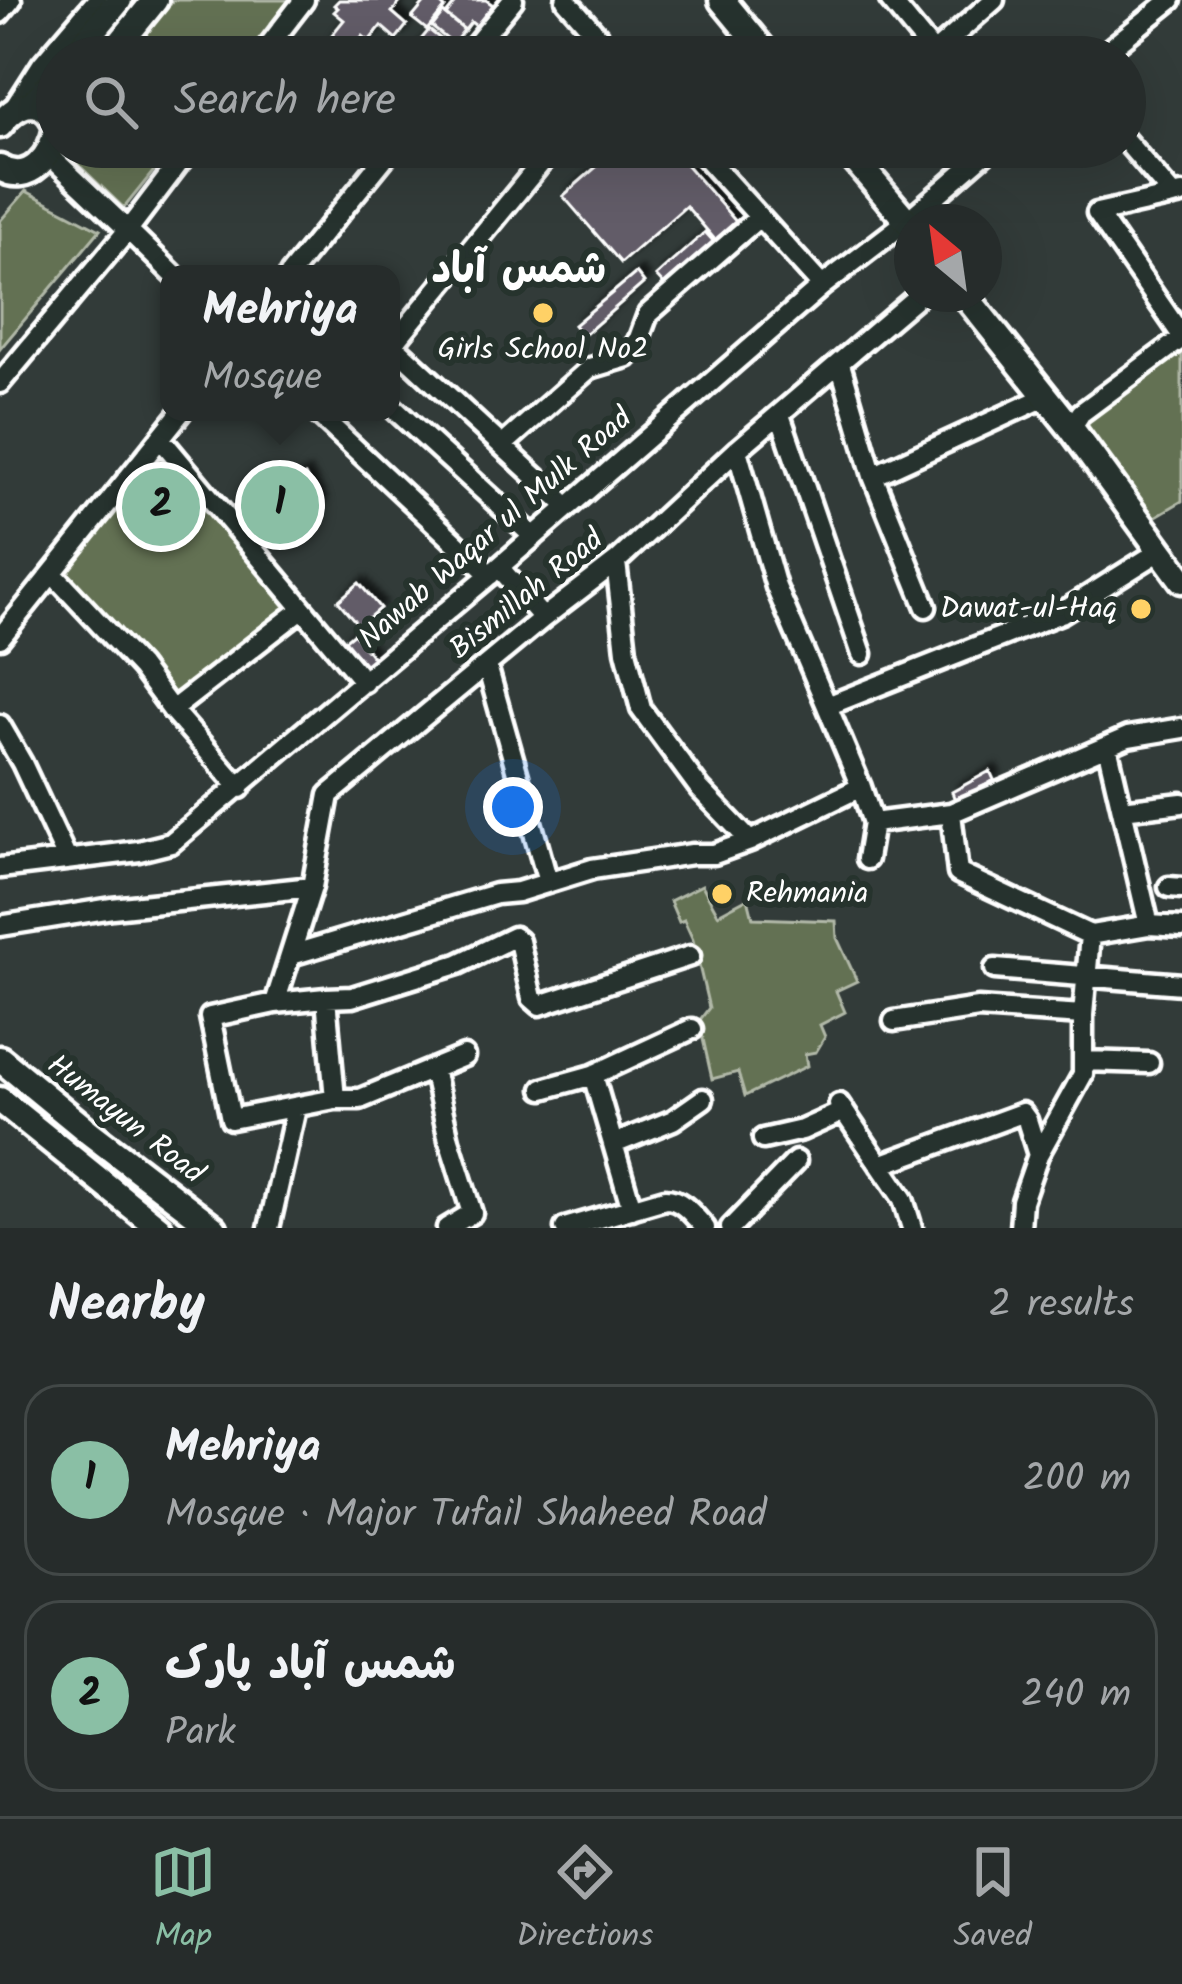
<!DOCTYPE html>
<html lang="en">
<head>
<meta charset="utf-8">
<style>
	:root { --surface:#262c2b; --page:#323837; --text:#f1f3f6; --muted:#a4a7a9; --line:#424847; --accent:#8abfa5 }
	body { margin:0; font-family:Kalam,"Playpen Sans Arabic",sans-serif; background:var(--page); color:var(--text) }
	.compass { position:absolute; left:894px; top:204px; width:108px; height:108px; border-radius:50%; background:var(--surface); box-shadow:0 12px 48px #0002; rotate:331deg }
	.you { position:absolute; left:513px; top:807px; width:42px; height:42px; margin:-30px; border:9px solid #fff; border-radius:50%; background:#1a73e8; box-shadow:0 0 0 18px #1a73e833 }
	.badge { display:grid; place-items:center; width:78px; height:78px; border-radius:50%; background:var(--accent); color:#111; font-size:39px; font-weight:700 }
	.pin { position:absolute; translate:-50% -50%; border:6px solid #fff; box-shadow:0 3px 12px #0006 }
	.popup { position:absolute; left:160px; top:265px; width:240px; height:156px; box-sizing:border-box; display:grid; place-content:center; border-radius:24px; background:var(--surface); filter:drop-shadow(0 3px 9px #0005); font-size:39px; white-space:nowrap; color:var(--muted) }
	.popup b { font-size:45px; color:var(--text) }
	.popup::after { content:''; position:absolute; left:50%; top:100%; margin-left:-24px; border:24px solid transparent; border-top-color:var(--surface) }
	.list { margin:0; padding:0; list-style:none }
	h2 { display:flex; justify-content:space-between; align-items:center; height:156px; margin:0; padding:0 48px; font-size:51px }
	h2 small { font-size:39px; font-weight:400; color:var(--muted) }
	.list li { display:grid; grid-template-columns:78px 1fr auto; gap:36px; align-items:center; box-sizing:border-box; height:192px; margin:0 24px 24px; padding:0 24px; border:3px solid var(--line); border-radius:36px }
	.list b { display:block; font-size:45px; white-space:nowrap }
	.list p { margin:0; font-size:39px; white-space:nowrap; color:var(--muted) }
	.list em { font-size:39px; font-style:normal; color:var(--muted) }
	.icon { flex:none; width:66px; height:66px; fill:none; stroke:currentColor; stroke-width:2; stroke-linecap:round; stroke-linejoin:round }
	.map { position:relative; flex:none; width:1182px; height:1228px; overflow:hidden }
	.search { position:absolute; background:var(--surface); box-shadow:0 12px 48px #0002; left:36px; right:36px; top:36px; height:132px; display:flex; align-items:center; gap:30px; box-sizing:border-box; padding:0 42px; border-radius:66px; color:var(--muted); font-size:45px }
	.sheet { height:588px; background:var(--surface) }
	nav { display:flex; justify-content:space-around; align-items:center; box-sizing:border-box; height:168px; border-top:3px solid var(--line); background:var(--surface); font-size:33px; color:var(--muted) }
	nav a { display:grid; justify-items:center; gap:6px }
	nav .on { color:var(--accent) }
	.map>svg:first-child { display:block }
	.green { fill:#637152; stroke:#b1b8a8; stroke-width:3 }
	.building { fill:#625c67; stroke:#fff; stroke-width:3; filter:url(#shadow) }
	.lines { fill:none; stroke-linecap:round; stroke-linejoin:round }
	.minor-casing { stroke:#fff; stroke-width:27 }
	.major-casing { stroke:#fff; stroke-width:33 }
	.minor { stroke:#26332d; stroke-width:18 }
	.major { stroke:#26332d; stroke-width:24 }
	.poi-dot { fill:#ffd166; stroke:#26332d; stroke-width:4.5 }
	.labels { text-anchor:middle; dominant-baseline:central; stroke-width:12; stroke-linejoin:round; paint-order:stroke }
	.poi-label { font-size:30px; fill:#fff; stroke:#26332d }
	.street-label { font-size:30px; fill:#fff; stroke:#26332d }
	.district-label { font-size:42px; font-weight:bold; fill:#fff; stroke:#26332d }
</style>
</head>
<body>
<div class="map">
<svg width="1182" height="1228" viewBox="0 0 1182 1228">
	<defs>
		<filter id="shadow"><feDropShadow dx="6" dy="-6" stdDeviation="3" flood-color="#0009"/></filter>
	</defs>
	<rect width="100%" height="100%" fill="#323b39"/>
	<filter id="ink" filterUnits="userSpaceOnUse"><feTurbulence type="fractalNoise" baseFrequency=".00833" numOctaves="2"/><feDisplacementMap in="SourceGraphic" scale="24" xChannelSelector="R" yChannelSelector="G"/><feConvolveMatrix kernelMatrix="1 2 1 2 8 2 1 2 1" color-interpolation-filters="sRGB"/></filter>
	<g filter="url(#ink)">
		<path class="green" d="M173,0h119l-46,57h-118z
			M60,147h113l-49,61z
			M26,191l74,39 -100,119v-128z
			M1182,350v151l-36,21 -74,-96z
			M160,441l137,167 -124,95 -117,-130z
			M702,885l16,29 30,-16 5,20 83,3 1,17 20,43 -21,10 9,21 -25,13 5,12 -9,15 -11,2 2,12 -62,30 -7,-24 -26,7 -13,-58 10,-13 -16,-68 -9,-20 -5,2 -9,-21z"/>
		<path class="building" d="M339,0h63l-10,12 15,13 -11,14 -15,-13 -12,15 -6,-5 -19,21 -7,-6 1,-2 -12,-7 18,-22 -10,-8 4,-4 -4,-3z
			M427,0h9l9,8 -18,22 -15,-12z
			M458,0h28l7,5 -17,21 -5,-4 -6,8 -19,-15z
			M443,13l21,17 -11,14 -21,-17z
			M429,30l22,17 -5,6 5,4h-39l-3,-3z
			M619,147h52l67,77 -21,18 -31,-36 -65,57 -58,-67z
			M705,232l10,11 -49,44 -10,-11z
			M636,273l8,10 -61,53 -9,-11z
			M305,475l16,30 -35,18 -15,-31z
			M359,583l21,25 -21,18 -21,-25z
			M354,633l20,26 -11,9 -20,-26z
			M990,771l4,9 -38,23 -4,-11z"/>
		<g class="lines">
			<defs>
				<path id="minor" d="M566,0l50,57
					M890,0l47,57
					M0,13l11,-13
					M934,53l60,-53
					M260,57l44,-57
					M466,57l47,-57
					M1100,57l71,-57
					M12,111l30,-47 55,-64
					M1125,140l48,56
					M696,147l126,139
					M1182,194l-85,19 85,123
					M173,274l-45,-44 63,-83
					M290,274l103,-127
					M391,343l177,164
					M393,344l161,-197
					M840,364l33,112 53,131
					M0,383l128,-153 -80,-76
					M391,406l143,131
					M316,412l174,163
					M780,415l82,239
					M1071,428l10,-15 101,-75
					M160,438l204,244
					M503,445l87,-77 37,-11 11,-16 10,-27 110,-96
					M737,450l39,137 51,119
					M873,476l172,-79
					M616,562l10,89 15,58 59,80 50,52
					M499,567l44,51
					M53,574l87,93 32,43 68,78
					M0,638l181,-226
					M487,666l61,216
					M172,710l130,-101
					M0,725l22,38 45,96
					M1107,746l21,-9 54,-9
					M861,787l-34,-81 234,-93 99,-62
					M1122,810l27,115
					M951,813l156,-67 15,64 60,-7
					M873,823l78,-10 7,60 132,62 -7,80v59l-45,81 -16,46 -2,27
					M0,868l139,-17 32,-8 328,-276 323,-281 85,-65 85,-74
					M1169,887l13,1
					M0,926l112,-18 200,-21
					M1090,935l59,-10 33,2
					M291,955l205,-61 22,-2 74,-23 100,-15h22l36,-13 111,-54 12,36 -6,36
					M995,969l187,15
					M326,998l26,-1 106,-33 56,-27 5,4 13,57 8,7 150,-49
					M326,998l9,101 -104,20 -21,-102 65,-14z
					M275,1003l37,-116 17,-92 214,-177 73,-56 121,-112 183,-156
					M894,1021l84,-13 105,7
					M1083,1061l66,2
					M433,1069l16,71 23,73 -25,15
					M593,1075l39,134
					M543,1089l50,-14 99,-46
					M335,1099h25l104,-43
					M839,1104l64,95 9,29
					M763,1139l39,-9 42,-19
					M614,1144l59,-24 30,-21
					M880,1165l142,-52 5,7 11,35
					M269,1228l27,-120
					M565,1228l100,-29c18,0 29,17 40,29
					M731,1228l65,-67"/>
				<path id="major" d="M722,0l47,57
					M72,57l47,-57
					M109,57l46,-57
					M31,104l26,-28
					M0,125c19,-25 44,-31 57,2 -5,28 -27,59 -57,41
					M844,147l68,80
					M964,294l107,134 111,152
					M0,1059l90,74 124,95
					M0,1100l159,128"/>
			</defs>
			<use href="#minor" class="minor-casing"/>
			<use href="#major" class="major-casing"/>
			<use href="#minor" class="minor"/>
			<use href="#major" class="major"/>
		</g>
	</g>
	<g class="poi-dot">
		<circle cx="543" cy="313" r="12"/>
		<circle cx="1141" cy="609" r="12"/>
		<circle cx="722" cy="894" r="12"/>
	</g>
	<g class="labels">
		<g class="poi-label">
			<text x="543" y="350">Girls School No2</text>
			<text x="1117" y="609" text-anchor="end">Dawat-ul-Haq</text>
			<text x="746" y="894" text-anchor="start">Rehmania</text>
		</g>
		<g class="street-label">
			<text transform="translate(496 529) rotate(-41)">Nawab Waqar ul Mulk Road</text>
			<text transform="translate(527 595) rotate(-39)">Bismillah Road</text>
			<text transform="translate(125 1120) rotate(38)">Humayun Road</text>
		</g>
		<g class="district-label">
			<text x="519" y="270">شمس آباد</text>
		</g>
	</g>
</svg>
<svg class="compass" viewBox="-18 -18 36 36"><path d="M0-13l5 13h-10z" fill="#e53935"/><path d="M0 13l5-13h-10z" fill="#a4a7a9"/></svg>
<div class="you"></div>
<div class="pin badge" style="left:280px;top:505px">1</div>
<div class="popup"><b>Mehriya</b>Mosque</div>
<div class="pin badge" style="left:161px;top:507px">2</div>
<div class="search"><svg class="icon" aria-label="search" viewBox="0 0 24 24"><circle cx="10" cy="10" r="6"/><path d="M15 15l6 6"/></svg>Search here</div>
</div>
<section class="sheet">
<h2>Nearby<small>2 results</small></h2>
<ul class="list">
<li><span class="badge">1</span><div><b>Mehriya</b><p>Mosque · Major Tufail Shaheed Road</p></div><em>200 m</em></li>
<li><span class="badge">2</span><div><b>شمس آباد پارک</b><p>Park</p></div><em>240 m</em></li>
</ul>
</section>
<nav>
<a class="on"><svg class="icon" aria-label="map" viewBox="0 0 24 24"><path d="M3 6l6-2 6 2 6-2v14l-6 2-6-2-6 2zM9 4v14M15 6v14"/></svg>Map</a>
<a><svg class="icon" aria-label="directions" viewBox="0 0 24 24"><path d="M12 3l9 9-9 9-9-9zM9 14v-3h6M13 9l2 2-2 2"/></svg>Directions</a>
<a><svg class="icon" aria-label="saved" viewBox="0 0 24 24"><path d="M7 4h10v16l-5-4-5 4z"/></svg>Saved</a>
</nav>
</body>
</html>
